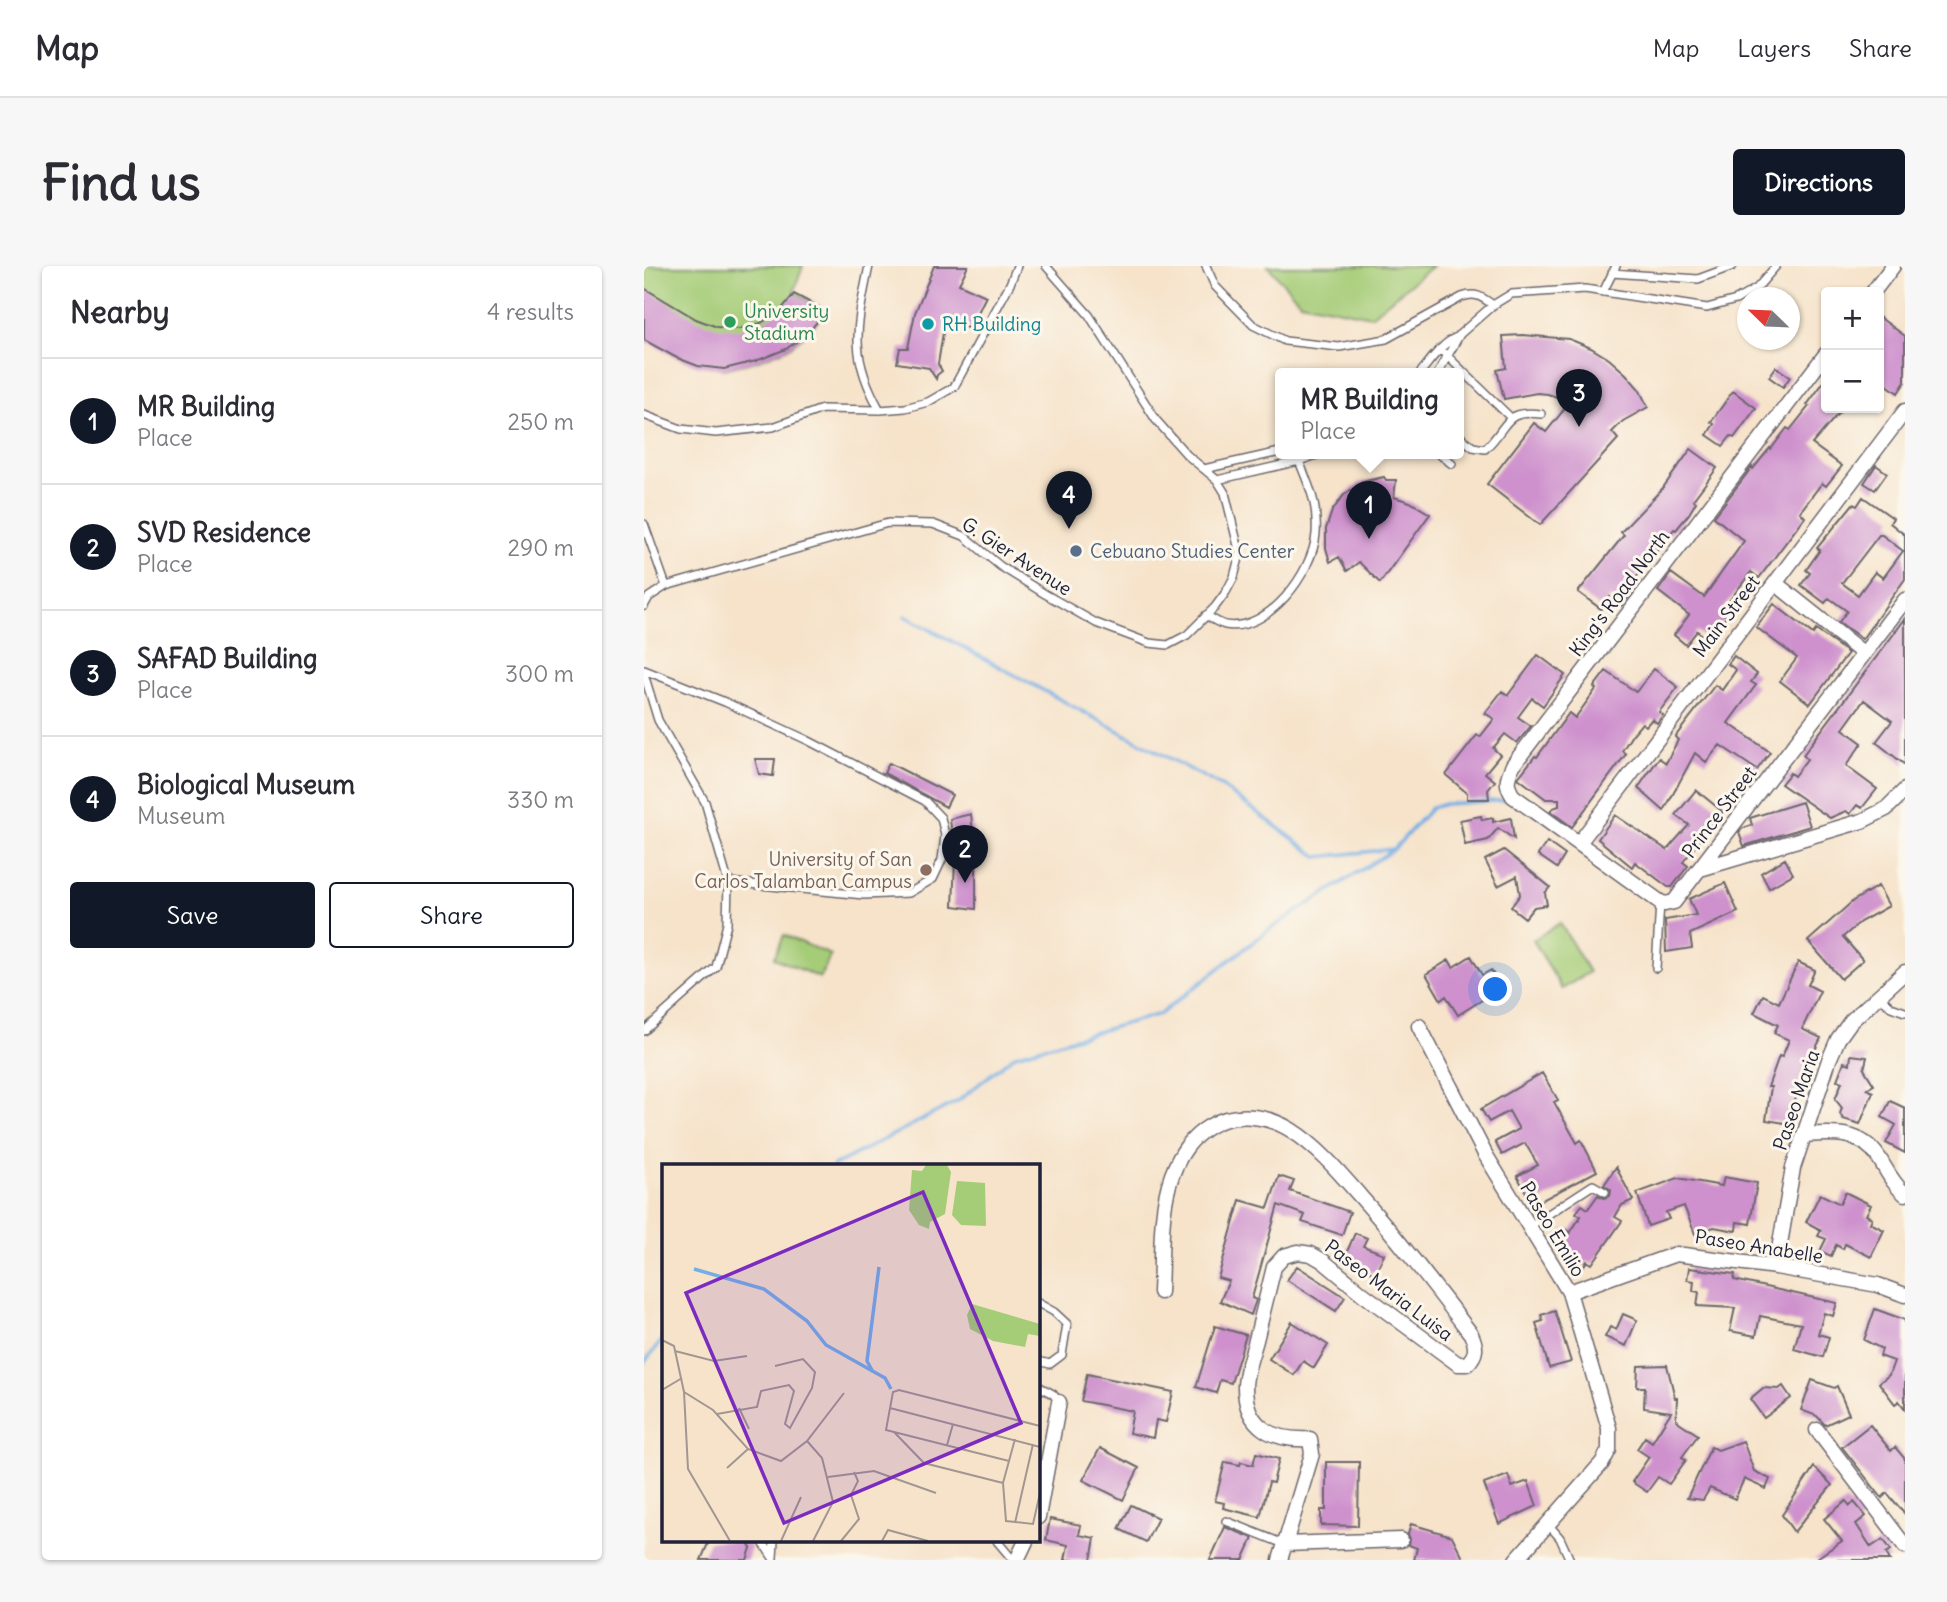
<!DOCTYPE html>
<html lang="en">
<head>
<meta charset="utf-8">
<style>
	:root { --surface:#fff; --page:#f7f7f7; --text:#2b2b33; --muted:#7c7c81; --line:#e1e1e2; --accent:#111827 }
	body { margin:0; font-family:Delius,sans-serif; background:var(--page); color:var(--text) }
	.controls { position:absolute; right:21px; top:21px; display:grid; overflow:hidden; border-radius:7px; box-shadow:0 2px 5px #0004 }
	.controls button { width:63px; height:63px; display:grid; place-items:center; padding:0; border:0; border-bottom:2px solid var(--line); background:var(--surface); color:var(--text); font:35px sans-serif }
	.compass { position:absolute; left:1093px; top:21px; width:63px; height:63px; border-radius:50%; background:var(--surface); box-shadow:0 2px 5px #0004; rotate:293deg }
	.you { position:absolute; left:852px; top:724px; width:24px; height:24px; margin:-18px; border:5px solid #fff; border-radius:50%; background:#1a73e8; box-shadow:0 0 0 10px #1a73e833 }
	.badge { display:grid; place-items:center; width:46px; height:46px; border-radius:50%; background:var(--accent); color:#fff; font-size:23px; font-weight:700 }
	.pin { position:absolute; translate:-50% -58px; filter:drop-shadow(0 2px 4px #0008) }
	.pin::after { content:''; position:absolute; top:37px; width:24px; height:21px; background:inherit; clip-path:polygon(0 0,100% 0,50% 100%) }
	.popup { position:absolute; left:631px; top:102px; width:189px; height:91px; box-sizing:border-box; display:grid; place-content:center; border-radius:7px; background:var(--surface); filter:drop-shadow(0 2px 5px #0005); font-size:23px; white-space:nowrap; color:var(--muted) }
	.popup b { font-size:26px; color:var(--text) }
	.popup::after { content:''; position:absolute; left:50%; top:100%; margin-left:-14px; border:14px solid transparent; border-top-color:var(--surface) }
	.list { margin:0; padding:0; list-style:none }
	h2 { display:flex; justify-content:space-between; align-items:center; height:91px; margin:0; padding:0 28px; font-size:30px }
	h2 small { font-size:23px; font-weight:400; color:var(--muted) }
	.list li { display:grid; grid-template-columns:46px 1fr auto; gap:21px; align-items:center; box-sizing:border-box; height:126px; padding:0 28px; border-top:2px solid var(--line) }
	.list b { display:block; font-size:26px; white-space:nowrap }
	.list p { margin:0; font-size:23px; white-space:nowrap; color:var(--muted) }
	.list em { font-size:23px; font-style:normal; color:var(--muted) }
	.actions { display:flex; gap:14px; padding:21px 28px }
	.actions a { flex:1; padding:16px 0; border:2px solid var(--accent); border-radius:7px; text-align:center; font-size:24px; color:var(--accent) }
	.actions .main { background:var(--accent); color:#fff }
	.map { position:relative; flex:none; width:1261px; height:1294px; overflow:hidden; border-radius:7px }
	header { display:flex; align-items:center; gap:42px; box-sizing:border-box; height:98px; padding:0 35px; background:var(--surface); border-bottom:2px solid var(--line) }
	header strong { font-size:33px }
	nav { display:flex; gap:38px; margin-inline-start:auto; font-size:24px }
	.intro { display:flex; align-items:center; justify-content:space-between; box-sizing:border-box; height:168px; padding:0 42px }
	h1 { margin:0; font-size:49px }
	.button { padding:18px 32px; border-radius:7px; background:var(--accent); color:#fff; font-size:24px; font-weight:700 }
	main { display:flex; gap:42px; padding:0 42px }
	aside { flex:1; background:var(--surface); border-radius:7px; box-shadow:0 2px 5px #0004 }
	.map>svg:first-child { display:block }
	.green { fill:#a5cc77; stroke:#647759; stroke-width:2 }
	.lines { fill:none; stroke-linecap:round; stroke-linejoin:round }
	.stream { stroke:#74aee5; stroke-width:3.5 }
	.building { fill:#ce91cd; fill-rule:evenodd }
	.service-casing { stroke:#6c666d; stroke-width:10 }
	.minor-casing { stroke:#6c666d; stroke-width:17 }
	.service { stroke:#fff; stroke-width:7 }
	.minor { stroke:#fff; stroke-width:14 }
	.leisure-dot { fill:#2e9e5b; stroke:#fbf7ec; stroke-width:2.5 }
	.culture-dot { fill:#0f9aa8; stroke:#fbf7ec; stroke-width:2.5 }
	.service-dot { fill:#5c6f8a; stroke:#fbf7ec; stroke-width:2.5 }
	.education-dot { fill:#8d6e63; stroke:#fbf7ec; stroke-width:2.5 }
	.labels { text-anchor:middle; dominant-baseline:central; stroke-width:6; stroke-linejoin:round; paint-order:stroke }
	.leisure-label { font-size:19px; fill:#27864d; stroke:#fbf7ec; text-anchor:start }
	.culture-label { font-size:19px; fill:#0d838f; stroke:#fbf7ec; text-anchor:start }
	.service-label { font-size:19px; fill:#4e5e75; stroke:#fbf7ec; text-anchor:start }
	.street-label { font-size:19px; fill:#22223b; stroke:#fbf7ec }
	.education-label { font-size:19px; fill:#785e54; stroke:#fbf7ec; text-anchor:end }
	.inset-river { fill:none; stroke:#74aee5; stroke-width:3.5 }
	.inset-road { fill:none; stroke:#a19691; stroke-width:2 }
	.view { fill:#7b2cbf; fill-opacity:0.15; stroke:#7b2cbf; stroke-width:3.5 }
	.inset-edge { fill:none; stroke:#22223b; stroke-width:3.5 }
</style>
</head>
<body>
<header>
<strong>Map</strong>
<nav><a>Map</a><a>Layers</a><a>Share</a></nav>
</header>
<div class="intro"><h1>Find us</h1><a class="button">Directions</a></div>
<main>
<aside>
<h2>Nearby<small>4 results</small></h2>
<ul class="list">
<li><span class="badge">1</span><div><b>MR Building</b><p>Place</p></div><em>250 m</em></li>
<li><span class="badge">2</span><div><b>SVD Residence</b><p>Place</p></div><em>290 m</em></li>
<li><span class="badge">3</span><div><b>SAFAD Building</b><p>Place</p></div><em>300 m</em></li>
<li><span class="badge">4</span><div><b>Biological Museum</b><p>Museum</p></div><em>330 m</em></li>
</ul>
<div class="actions"><a class="main">Save</a><a>Share</a></div>
</aside>
<div class="map">
<svg width="1261" height="1294" viewBox="0 0 1261 1294">
	<rect width="100%" height="100%" fill="#fbf7ec"/>
	<filter id="ink" filterUnits="userSpaceOnUse"><feTurbulence type="fractalNoise" baseFrequency=".0143" numOctaves="2"/><feDisplacementMap in="SourceGraphic" scale="14" xChannelSelector="R" yChannelSelector="G"/><feConvolveMatrix kernelMatrix="1 2 1 2 8 2 1 2 1" color-interpolation-filters="sRGB"/></filter>
	<filter id="wash" filterUnits="userSpaceOnUse"><feTurbulence type="fractalNoise" baseFrequency=".00686" numOctaves="4" result="noise"/><feDisplacementMap in="SourceGraphic" scale="28" xChannelSelector="R" yChannelSelector="G"/><feGaussianBlur stdDeviation="1.57" result="paint"/><feColorMatrix in="noise" values="0 0 0 0 0 0 0 0 0 0 0 0 0 0 0 0 0 1.4 0 .05"/><feComposite in="paint" operator="in"/></filter>
	<g filter="url(#wash)">
		<rect width="100%" height="100%" fill="#f6e3ca"/>
		<path class="green" d="M0,0h159l-9,25 32,20 -19,23 -21,15 -30,12 -32,8 -80,-29z
			M624,0h164l-61,50 -71,-14z
			M916,657l29,49 -27,17 -29,-49z
			M140,669l47,20 -11,23 -46,-20z"/>
		<g class="lines">
			<path class="stream" d="M261,350l316,170 97,71 75,-8
				M189,900l125,-65 57,-46 145,-41 110,-85 124,-80 37,-41 14,-4 63,-4
				M0,1097l19,-24"/>
		</g>
		<g id="blocks">
			<path class="building" d="M290,0h34l-9,18 27,12 -16,33 -25,-9 -7,44 4,7 -5,4 -1,4 -7,-11 -32,-5 3,-15h8l7,-35z
				M0,22l52,31 21,8 22,2 22,-6 19,-12 14,-17 32,17 -19,23 -21,15 -30,12 -32,8 -26,-3 -23,-9 -31,-17z
				M1235,51l26,19v46l-7,11 -19,-14z
				M879,69l46,4 22,9 18,11 17,15 13,15 9,18 -25,14 -11,11 6,7 -78,86 -53,-41 47,-61 12,9 24,-30 -22,-8 -11,-1 -33,6 -7,-29 9,-2 -3,-32z
				M1132,101l14,10 -7,10 -14,-10z
				M1182,113v29h17l-31,36 30,22 -16,20 -4,-3 -22,29 5,5 -46,61 -8,-6 -30,40 6,4 -18,24 -12,-9 -11,14 -12,-10 15,-20 -31,-24 13,-18 33,24 40,-56 -30,-24 38,-50 1,2 17,-21 1,1 16,-21 3,2 19,-24 -2,-1z
				M1089,125l23,17 -22,30 -3,-2 -8,10 -16,-11 7,-11 -3,-2z
				M1047,183l26,19 -24,32 3,2 -7,12 -13,16 -2,-1 -47,60 5,4 -11,13 -11,-9 -9,12 -23,-17 46,-57 -3,-3 41,-43z
				M1232,199l11,8 -12,17 -11,-7z
				M740,211l2,3h10l-2,17 16,5 20,12 -50,69 -21,-21 -12,9 -8,-14 -9,5 -4,-14v-19l6,-18 12,-16 18,-13z
				M1219,231l30,21 -3,5 15,12v44l-43,60 -23,-17 8,-11 -18,-13 -4,5 -24,-18 9,-12 -4,-3 14,-20 -3,-2 36,-44 4,2zM1235,269h3l21,16 -20,27 -8,-6 -17,23 -16,-12z
				M1130,338l39,30 3,-4 32,23 -38,51 -30,-23 17,-23 -41,-31z
				M1261,353v146l-29,-23 16,-21 -28,-21 -21,29 19,14 -16,23 31,23 -15,19 -5,-3 -7,9 -4,-3 -16,7 -49,-34 9,-11 4,3 13,-17 -4,-4z
				M894,389l27,20 -22,31 -11,-8 -14,19 13,9 -14,17 -12,-9 -12,14 7,7 -15,18 10,8 -7,9 1,9h-22v-6l-21,-18 31,-40 3,2 14,-18 -9,-6 17,-22 6,4z
				M1090,390l23,18 -6,8 5,3 -28,38 42,29 -13,18 -37,-25 -14,17 -11,-9 -31,58 -26,-23 21,-30 7,5 12,-23 -3,-3 40,-52 7,5 14,-20 -8,-6z
				M1010,403l24,18 -19,25 4,3 -6,8 -5,-4 -6,7 -4,-3 -10,12 -10,16 4,3 -54,73 -22,-16 3,-3 6,-2v-7h-13l-28,-21 17,-22 2,1 32,-44 6,5 21,-29 -2,-2 12,-16 30,21z
				M111,493h20l-2,17 -14,-2z
				M245,497l63,32 -6,12 -62,-34z
				M1052,524l27,22 -40,50 5,4 -16,21h-4l-33,-25 -3,5 -34,-28 17,-24 52,35 22,-25 -13,-10z
				M1158,536l8,24 -66,20 -5,-14 4,-4 9,-3 -2,-7z
				M327,548l5,46v49l-23,-3 2,-46 -5,-41z
				M837,550l1,4 11,-2v4l18,-4 3,21 -16,-11 -10,12 -23,5 -5,-25z
				M903,576l18,13 -8,13 -19,-13z
				M860,584l46,37 -5,6 2,12 -13,2 -9,11 -14,-11 9,-12 -3,-19 -19,10 -13,-26z
				M1141,593l8,15 -24,14 -8,-15z
				M1081,617l13,29 -48,22 2,14 -26,4 -1,-32 31,-5 -7,-16z
				M1234,620l11,20 -29,16 -17,15 20,23 -22,19 -33,-38 45,-40z
				M827,690l11,19 9,-5 10,18 -43,27 -12,-19 -5,4 -15,-26 23,-14 4,7z
				M1154,696l17,8 -7,15 12,6 -18,38 19,9 -15,30 -11,33 -4,23 -25,-4 5,-33h-3l11,-31 3,1 7,-17 -15,-7 4,-8 -24,-12 9,-18 16,8z
				M1207,789l16,2 -3,12 10,16 -7,4 6,3 -13,32 -17,-5 -3,-5 2,-6 -7,-9 7,-17 -5,-2 7,-18 6,2z
				M898,807l16,27 -4,2 23,41 4,-3 16,31 -64,34 -16,-29 21,-11 -13,-22 -23,12 -7,-13 24,-13 -10,-18 -20,11 -8,-13z
				M1246,835l15,7v45l-19,-10 10,-18 -14,-8z
				M972,901l17,33 -11,5 -7,12 7,4 -30,43 -5,-3 -4,6 -15,-10 2,-3 -15,-9 10,-16 5,4 11,-17 -5,-3 6,-8 6,4 10,-14 6,3 6,-2 1,-6 -7,-5z
				M635,910l15,5 -4,10 60,21 -8,23 -40,-13 3,-7 -27,-10 -26,93 4,2 -5,15 -31,-14 9,-20 -11,-3 22,-78 28,8z
				M1080,911l33,6 -7,41 -13,-2 -1,9 -22,-4 -19,7 -11,-28 -18,6 3,7 -21,7 -11,-33 41,-15 44,8z
				M1201,926l26,13 -5,10 6,3 -2,5 14,7 -13,27 -26,-13 -2,5 -7,-4 -5,11 -11,-5 6,-12 -8,-3 3,-6 -15,-8 14,-28 20,10z
				M711,967l12,5 -4,8 21,8 -9,20 -32,-13z
				M653,1000l48,31 -9,14 -49,-31z
				M1045,1002l46,6 -1,6 103,23 -4,13 -9,-3 -6,21 11,3 -6,20 -29,-8 7,-25 -41,-8 -4,20 -26,-5 5,-23 -38,-2 2,-14 -6,-1 1,-10 -7,-1z
				M1231,1043l30,11v89l-6,-8 -4,3 -16,-21 10,-8 5,-14 -14,-5 2,-7 -18,-9z
				M911,1045l16,51 -22,6 -13,-45 7,-2 -2,-6z
				M979,1048l14,6 -11,26 -21,-9 5,-10 6,3z
				M648,1056l36,23 -14,23 -11,-7 -9,14 -25,-16z
				M571,1060l31,9 -15,48 -11,-3 -4,13 -20,-6z
				M1023,1099l8,33h2l-1,22 22,15 -16,22 4,3 -17,24 -11,-7 -11,15 -15,-10 17,-25 -12,-8 8,-12 7,5 19,-30 -27,-4 1,-21h-8l1,-21z
				M443,1108l86,18 -7,30 -10,-2 -3,18 -24,-5 4,-22 -52,-10z
				M1168,1114l22,8 3,-2 12,28 -24,11 -8,-9 -16,-6z
				M1139,1120l8,12 -27,20 -14,-19 13,-11 16,1z
				M1226,1159l21,26 4,-4 10,12v55l-18,-21 -5,5 -40,-51z
				M1099,1175l11,30 16,8 -4,10 -22,-10 -9,20 -25,-11 -7,12 -16,-2 24,-51 7,3z
				M456,1182l39,20 -16,32 -40,-20z
				M612,1187l23,6 -6,24 -4,-1 -9,35 -37,-9 1,-5 -9,-2 10,-39 15,3 1,-3 12,3z
				M682,1196h33l-1,64 -37,-1v-15h5z
				M1170,1201l18,18 -38,47 -12,-17z
				M864,1209l4,12 16,-6 9,25 -38,18 -15,-40z
				M1202,1235l4,5 4,-4 12,14 -10,8 15,23 12,-8 8,11 -5,3 4,7h-76l28,-19 -18,-22z
				M487,1239l27,13 -12,24 -27,-13z
				M406,1253l31,6 -2,10 16,3 -4,22h-26l3,-15 -22,-5z
				M767,1258l41,12 12,24h-50l3,-12 -8,-3 1,-6 -2,-5z
				M581,1261l28,11 -10,22h-33z
				M65,1275h38l4,7 -4,12h-46z"/>
		</g>
	</g>
	<g filter="url(#ink)">
		<use href="#blocks" fill-opacity="0" stroke="#6c666d" stroke-width="2"/>
		<g class="lines">
			<defs>
				<path id="service" d="M225,0c-12,60 -21,88 11,144
					M562,0l9,20 38,39 32,16 54,6 47,-8 76,-42c14,-5 20,0 31,8
					M968,7l86,6 35,-13
					M959,26l13,-26
					M796,83l71,69
					M776,107c11,-13 21,-29 37,-36
					M794,107l22,-39 33,-29 18,-11 74,-5 122,19 29,-8 21,-12 19,-22
					M0,149l37,14 35,4 57,-6 49,-18 58,1 25,-2 23,-6 26,-15 56,-103 7,-18
					M814,169l15,12 12,2c24,-22 18,-40 56,-35
					M794,187l14,11
					M560,203l76,-17
					M573,214l82,-19 23,-8
					M0,258l22,62
					M0,340l5,-9 17,-11 222,-63 45,1 31,12 36,30 45,28 51,29 53,20 19,2 19,-10 28,-28 11,-15 8,-15 6,-23 -15,-61 -8,-13 -30,-25 -31,-35 -67,-105 -43,-49
					M562,349c6,4 12,8 19,10 43,8 88,-53 91,-91 2,-30 -6,-46 -17,-73
					M0,404l81,32 82,38 118,61 16,17 4,17 -3,25 -9,19 -24,14 -45,2 -136,-13
					M0,408l14,46 47,82 23,80 -1,42 -11,43 -72,64
					M1012,702l4,-65
					M1236,730l11,11 14,5
					M886,960l63,-41 12,7
					M394,1037l16,9 13,12 -5,31 -12,9 -12,-3
					M394,1120l15,8 6,8
					M582,1255l58,23
					M904,1258l12,14 10,22
					M118,1275l11,17 1,-17
					M353,1275l16,19"/>
				<path id="minor" d="M1229,26l20,-26
					M1182,88l-313,411c-6,13 -8,19 0,31l147,106 5,2 9,-2 231,-302
					M1131,317l89,71
					M935,577l326,-432
					M1056,603l162,-48 24,-12 19,-19
					M775,760l66,128 84,138 40,136v22l-7,13 -86,97
					M1160,869c29,-2 57,-5 75,23 8,13 14,26 26,36
					M1132,1001l17,-99 36,-108 9,-21 13,-18 54,-49
					M516,1026c2,-37 -1,-81 12,-117 8,-21 18,-37 38,-49 25,-15 57,-11 81,4 27,17 49,43 69,66 40,45 75,91 111,138 6,13 6,20 -4,30h-9l-95,-70 -40,-33 -12,-7 -13,-2 -14,4 -10,11c-6,24 -12,49 -18,73 -4,15 -11,32 -11,47 0,41 29,54 65,52l2,15 -32,106
					M925,1026l107,-38 100,13 102,18 27,10
					M1173,1164l88,116
					M394,1251l21,-115
					M640,1278l117,-4
					M373,1294l9,-19"/>
			</defs>
			<use href="#service" class="service-casing"/>
			<use href="#minor" class="minor-casing"/>
			<use href="#service" class="service"/>
			<use href="#minor" class="minor"/>
		</g>
	</g>
	<circle class="leisure-dot" cx="86" cy="56" r="7"/>
	<circle class="culture-dot" cx="284" cy="58" r="7"/>
	<circle class="service-dot" cx="432" cy="285" r="7"/>
	<circle class="education-dot" cx="282" cy="604" r="7"/>
	<g class="labels">
		<g class="leisure-label">
			<text x="100" y="45">University<tspan x="100" dy="22">Stadium</tspan></text>
		</g>
		<g class="culture-label">
			<text x="298" y="58">RH Building</text>
		</g>
		<g class="service-label">
			<text x="446" y="285">Cebuano Studies Center</text>
		</g>
		<g class="street-label">
			<text transform="translate(373 290) rotate(33)">G. Gier Avenue</text>
			<text transform="translate(975 327) rotate(-53)">King's Road North</text>
			<text transform="translate(1082 350) rotate(-53)">Main Street</text>
			<text transform="translate(1075 546) rotate(-53)">Prince Street</text>
			<text transform="translate(1152 834) rotate(-71)">Paseo Maria</text>
			<text transform="translate(909 963) rotate(59)">Paseo Emilio</text>
			<text transform="translate(1115 980) rotate(9)">Paseo Anabelle</text>
			<text transform="translate(745 1024) rotate(37)">Paseo Maria Luisa</text>
		</g>
		<g class="education-label">
			<text x="268" y="593">University of San<tspan x="268" dy="22">Carlos Talamban Campus</tspan></text>
		</g>
	</g>
	<g transform="translate(18 898)">
		<rect width="378" height="378" fill="#f6e3ca"/>
		<path d="M264,1h21l4,7 -6,42 -15,8 -1,7 -10,-4 -10,-15 3,-40 10,1zM295,17l28,2 1,43 -25,-1 -9,-10zM310,140l68,20v12l-12,-2 -3,13 -32,-6 -23,-12 -3,-14z" fill="#a5cc77"/>
		<path class="inset-river" d="M32,105l70,20 43,32 19,24 59,33 6,11M211,208l-6,-11 12,-94"/>
		<path class="inset-road" d="M0,176l12,6 10,46 4,77 42,72M13,187l39,10 33,-5M0,226l20,-12M22,228l29,18 35,39 33,12 26,-20 37,-48M77,244l10,21M228,244l150,39M55,250l40,-7 4,-16 28,-6 5,6 -9,33 5,4 22,-40 3,-16 -12,-13 -28,7M232,268l30,31 79,20M353,275l-12,44 3,38 27,3 7,-31M145,277l15,17 11,44 -20,39M285,281l6,-21M347,297l-123,-31 7,-38 6,-2 141,36M65,304l21,-19M166,313l46,-6 62,22M353,359l18,-79M119,377l20,-44M179,377l18,-22 -8,-24 7,-14 -4,-9M220,377l6,-11 40,11"/>
		<path class="view" d="M261,28l98,231 -237,100 -98,-230z"/>
		<rect width="378" height="378" class="inset-edge"/>
	</g>
</svg>
<div class="controls">
<button>+</button>
<button>−</button>
</div>
<svg class="compass" viewBox="-18 -18 36 36"><path d="M0-13l5 13h-10z" fill="#e53935"/><path d="M0 13l5-13h-10z" fill="#7c7c81"/></svg>
<div class="you"></div>
<div class="pin badge" style="left:725px;top:273px">1</div>
<div class="popup"><b>MR Building</b>Place</div>
<div class="pin badge" style="left:321px;top:617px">2</div>
<div class="pin badge" style="left:935px;top:161px">3</div>
<div class="pin badge" style="left:425px;top:263px">4</div>
</div>
</main>
</body>
</html>
